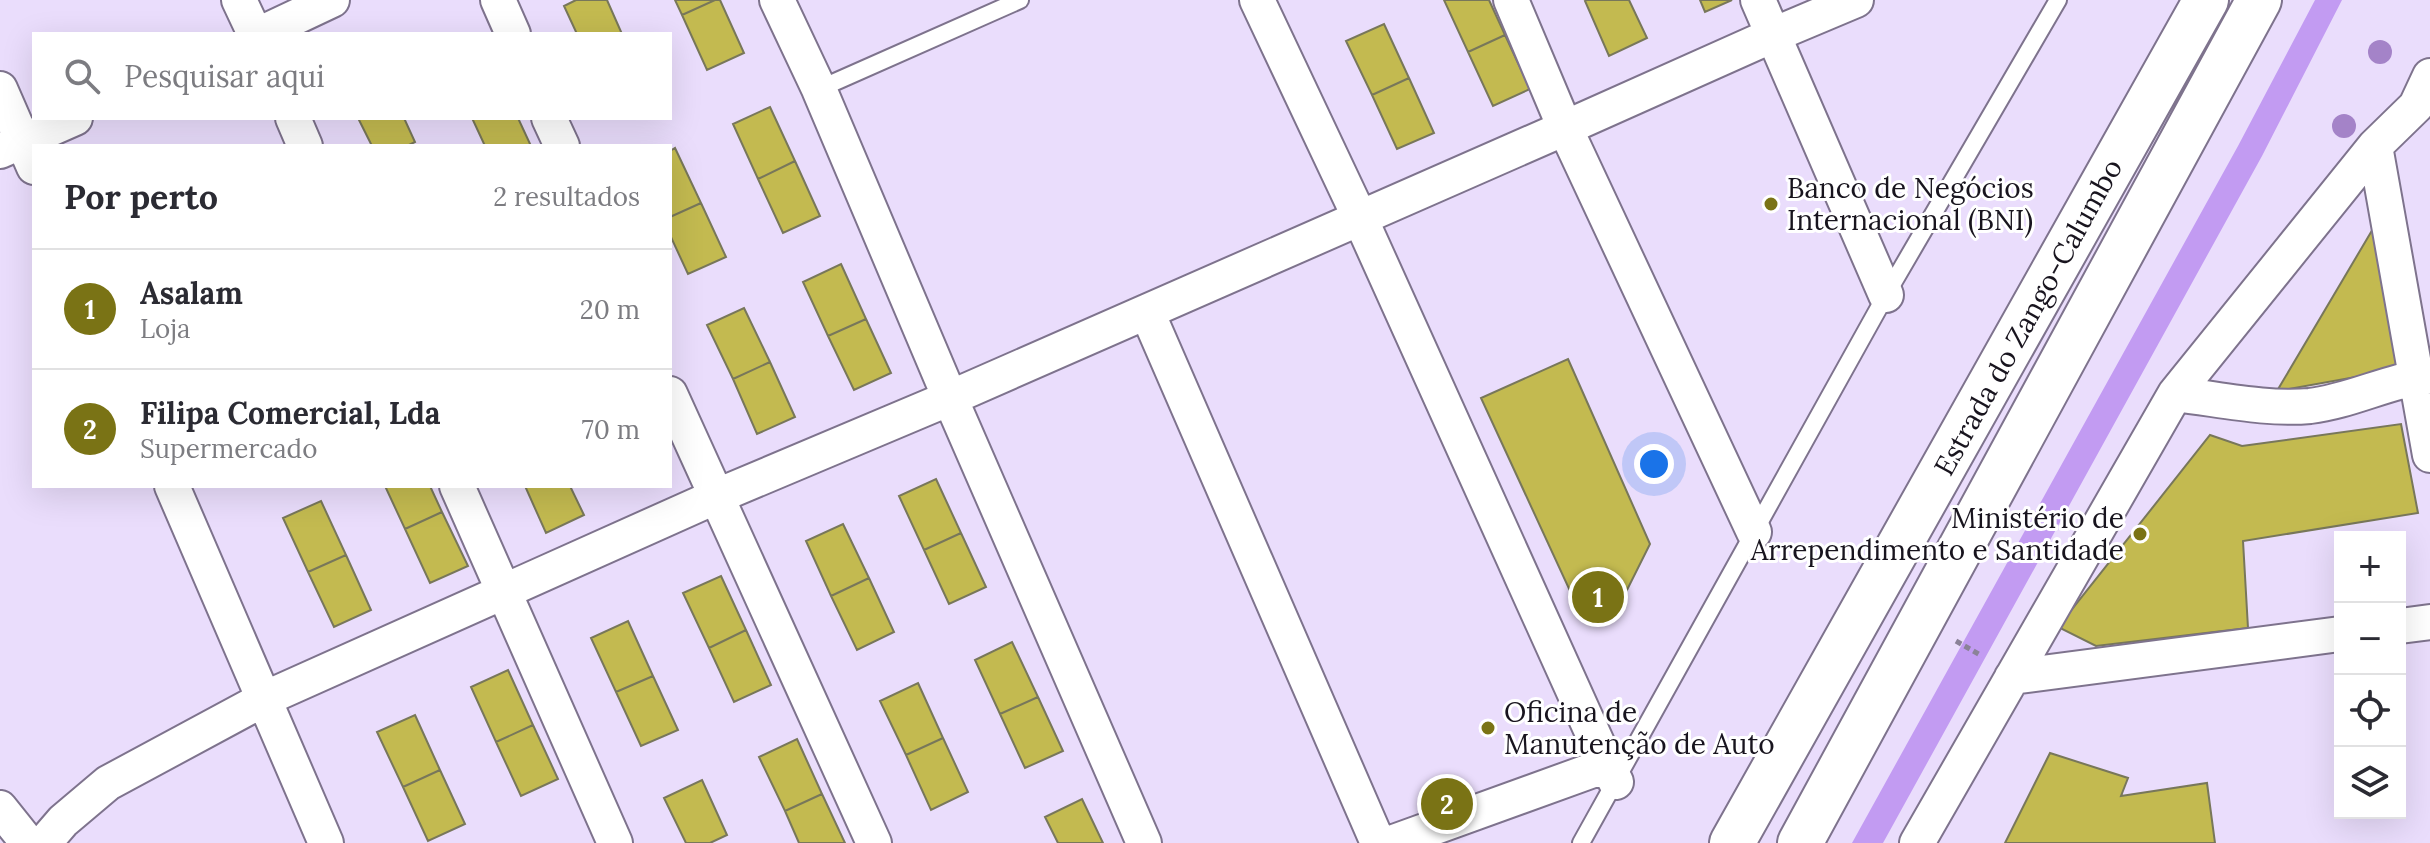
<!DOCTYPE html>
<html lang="pt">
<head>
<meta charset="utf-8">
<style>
	:root { --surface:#fff; --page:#f2f2f3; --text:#2b2b33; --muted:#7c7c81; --line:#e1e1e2; --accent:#7a7315 }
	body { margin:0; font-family:Lora,serif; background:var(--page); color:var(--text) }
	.controls { position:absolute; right:24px; bottom:24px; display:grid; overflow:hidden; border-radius:0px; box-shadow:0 8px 32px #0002 }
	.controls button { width:72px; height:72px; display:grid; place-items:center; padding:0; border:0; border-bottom:2px solid var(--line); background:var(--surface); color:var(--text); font:40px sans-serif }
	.you { position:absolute; left:1654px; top:464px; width:28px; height:28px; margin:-20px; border:6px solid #fff; border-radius:50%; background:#1a73e8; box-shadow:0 0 0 12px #1a73e833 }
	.badge { display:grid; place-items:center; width:52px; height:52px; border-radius:50%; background:var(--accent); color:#fff; font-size:26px; font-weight:700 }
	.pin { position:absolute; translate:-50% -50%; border:4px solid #fff; box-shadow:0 2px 8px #0006 }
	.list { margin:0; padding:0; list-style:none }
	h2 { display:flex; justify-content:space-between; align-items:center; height:104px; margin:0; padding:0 32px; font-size:34px }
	h2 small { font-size:26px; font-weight:400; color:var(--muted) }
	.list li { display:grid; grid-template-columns:52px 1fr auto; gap:24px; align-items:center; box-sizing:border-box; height:120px; padding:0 32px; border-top:2px solid var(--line) }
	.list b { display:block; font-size:30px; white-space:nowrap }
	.list p { margin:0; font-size:26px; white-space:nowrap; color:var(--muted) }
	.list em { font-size:26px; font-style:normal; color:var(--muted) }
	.icon { flex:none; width:44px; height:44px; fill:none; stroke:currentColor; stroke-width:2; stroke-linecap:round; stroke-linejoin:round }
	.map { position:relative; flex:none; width:2430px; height:843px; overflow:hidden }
	.search { position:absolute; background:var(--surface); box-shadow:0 8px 32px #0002; left:32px; top:32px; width:640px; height:88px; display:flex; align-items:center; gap:20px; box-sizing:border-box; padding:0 28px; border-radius:0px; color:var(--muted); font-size:30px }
	.panel { position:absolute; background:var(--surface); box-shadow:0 8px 32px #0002; left:32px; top:144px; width:640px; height:344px; border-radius:0px }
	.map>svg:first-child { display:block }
	.water { fill:#c29bf2 }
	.building { fill:#c3ba50; stroke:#78775a; stroke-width:2 }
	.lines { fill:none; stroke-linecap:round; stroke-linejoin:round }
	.lane-casing { stroke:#7e738d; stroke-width:20 }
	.street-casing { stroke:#7e738d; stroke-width:38 }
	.secondary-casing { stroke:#7e738d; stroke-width:48 }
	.path { stroke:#8b8298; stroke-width:5; stroke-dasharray:6 4; stroke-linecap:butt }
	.lane { stroke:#fff; stroke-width:16 }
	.street { stroke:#fff; stroke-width:34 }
	.secondary { stroke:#fff; stroke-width:44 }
	.tree { fill:#a483c8 }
	.poi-dot { fill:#7a7315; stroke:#fff; stroke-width:3 }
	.labels { text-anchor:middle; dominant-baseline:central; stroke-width:6; stroke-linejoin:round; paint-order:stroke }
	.poi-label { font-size:28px; fill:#18141e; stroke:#fff; text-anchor:start }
	.street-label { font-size:28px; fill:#18141e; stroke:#fff }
</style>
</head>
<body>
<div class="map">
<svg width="2430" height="843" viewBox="0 0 2430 843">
	<rect width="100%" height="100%" fill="#eaddfc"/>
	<path class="water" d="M2315,0h27l-80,156 -379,687h-31l386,-697z"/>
	<path class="building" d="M576,0h31l15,34h-45l-13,-28z
		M675,0h40l-33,15z
		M715,0h5l24,53 -37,17 -25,-55z
		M1444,0h45l16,35 -37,17z
		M1587,0h42l18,38 -38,18 -24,-55z
		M1700,0h32l-27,12z
		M1384,24l25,54 -37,17 -26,-54z
		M1505,35l25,54 -37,17 -25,-54z
		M1409,78l25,55 -37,16 -25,-54z
		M770,107l25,54 -37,18 -25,-55z
		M358,118h46l11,24 -8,4h-35z
		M472,118h46l13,28h-46z
		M675,148l26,55 -31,14v-66z
		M795,161l25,55 -37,17 -25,-54z
		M701,203l25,54 -38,17 -18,-39v-18z
		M2377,222l29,146 -129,23z
		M841,264l25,55 -38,17 -25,-54z
		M744,308l26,54 -37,17 -26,-54z
		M866,319l25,54 -37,17 -26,-54z
		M1568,359l82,185 -30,60 -37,15 -102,-221z
		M770,362l25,55 -38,17 -24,-55z
		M2401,424l17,89 -175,28 5,87 -152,18 -38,-19 152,-192 32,11z
		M936,479l25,54 -37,17 -25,-54z
		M385,486h45l12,26 -37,17z
		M525,486h45l14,29 -38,18z
		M321,501l25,54 -38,17 -25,-54z
		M442,512l26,54 -38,17 -25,-54z
		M843,524l26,54 -38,18 -25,-55z
		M961,533l25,54 -37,17 -25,-54z
		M346,555l25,55 -37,17 -26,-55z
		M721,576l25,54 -37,18 -26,-55z
		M869,578l25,54 -37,18 -26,-54z
		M628,621l25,55 -37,16 -25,-54z
		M746,630l25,55 -37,17 -25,-54z
		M1012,642l26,55 -38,17 -25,-54z
		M508,670l25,55 -37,17 -25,-55z
		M653,676l25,54 -37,16 -25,-54z
		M918,683l25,55 -37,17 -26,-54z
		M1038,697l25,54 -38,17 -25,-54z
		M415,715l25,55 -37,17 -26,-55z
		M533,725l25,54 -37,17 -25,-54z
		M943,738l25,54 -37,18 -25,-55z
		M797,739l25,55 -37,17 -26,-54z
		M2050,753l78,25 -7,18 86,-13 8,60h-210z
		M440,770l25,54 -37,17 -25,-54z
		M702,780l25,55 -17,8h-24l-22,-45z
		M822,794l23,49h-46l-14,-32z
		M1082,799l21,44h-45l-13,-26z"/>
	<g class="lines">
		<defs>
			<path id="lane" d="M819,89l201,-89
				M1581,843l305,-548 172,-295"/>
			<path id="street" d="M239,0l16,34
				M498,0l15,34
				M777,0l42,89 131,309 194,445
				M1257,0l103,218 247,547 9,17
				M1511,0l54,128 189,404
				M1758,0l128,295
				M260,34l72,-34
				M0,89l34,78
				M293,118l12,28
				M549,118l13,28
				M2375,146l55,309
				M0,151l75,-33
				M1147,312l231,531
				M670,394l204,449
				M2175,394c44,5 91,16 135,12 42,-5 79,-26 120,-30
				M172,486l154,357
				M457,486l158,357
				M2400,626l30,-4
				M2012,677l328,-43
				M0,808l28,35
				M44,843l19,-22 45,-38 156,-84 451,-202 235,-99 615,-270 208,-93 83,-35
				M1391,843l216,-78
				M1917,843l258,-449 200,-248 41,-40 14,-30"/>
			<path id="secondary" d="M1732,843l474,-843
				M1800,843l459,-843"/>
		</defs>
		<use href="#lane" class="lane-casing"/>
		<use href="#street" class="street-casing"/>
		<use href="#secondary" class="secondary-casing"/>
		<path class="path" d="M1956,641l26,15"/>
		<use href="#lane" class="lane"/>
		<use href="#street" class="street"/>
		<use href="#secondary" class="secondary"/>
	</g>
	<g class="tree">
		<circle cx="2380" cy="52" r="12"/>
		<circle cx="2344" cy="126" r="12"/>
	</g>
	<g class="poi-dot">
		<circle cx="1771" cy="204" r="8"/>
		<circle cx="2140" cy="534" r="8"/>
		<circle cx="1488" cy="728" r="8"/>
	</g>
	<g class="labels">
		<g class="poi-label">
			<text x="1787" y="188">Banco de Negócios<tspan x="1787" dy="32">Internacional (BNI)</tspan></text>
			<text x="2124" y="518" text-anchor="end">Ministério de<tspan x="2124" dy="32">Arrependimento e Santidade</tspan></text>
			<text x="1504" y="712">Oficina de<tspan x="1504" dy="32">Manutenção de Auto</tspan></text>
		</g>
		<g class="street-label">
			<text transform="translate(2028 317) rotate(-61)">Estrada do Zango-Calumbo</text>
		</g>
	</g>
</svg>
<div class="controls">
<button>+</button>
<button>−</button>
<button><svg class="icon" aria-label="locate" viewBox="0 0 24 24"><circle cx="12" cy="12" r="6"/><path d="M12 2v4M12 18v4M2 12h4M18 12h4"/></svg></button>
<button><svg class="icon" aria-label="layers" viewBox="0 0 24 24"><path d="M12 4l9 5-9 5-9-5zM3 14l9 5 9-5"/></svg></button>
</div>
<div class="you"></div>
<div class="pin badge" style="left:1598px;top:597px">1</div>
<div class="pin badge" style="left:1447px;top:804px">2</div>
<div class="search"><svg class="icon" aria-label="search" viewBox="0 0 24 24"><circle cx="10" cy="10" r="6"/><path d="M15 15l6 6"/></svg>Pesquisar aqui</div>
<section class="panel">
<h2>Por perto<small>2 resultados</small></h2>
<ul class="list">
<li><span class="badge">1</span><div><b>Asalam</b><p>Loja</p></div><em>20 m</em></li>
<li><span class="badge">2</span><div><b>Filipa Comercial, Lda</b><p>Supermercado</p></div><em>70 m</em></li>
</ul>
</section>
</div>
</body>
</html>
